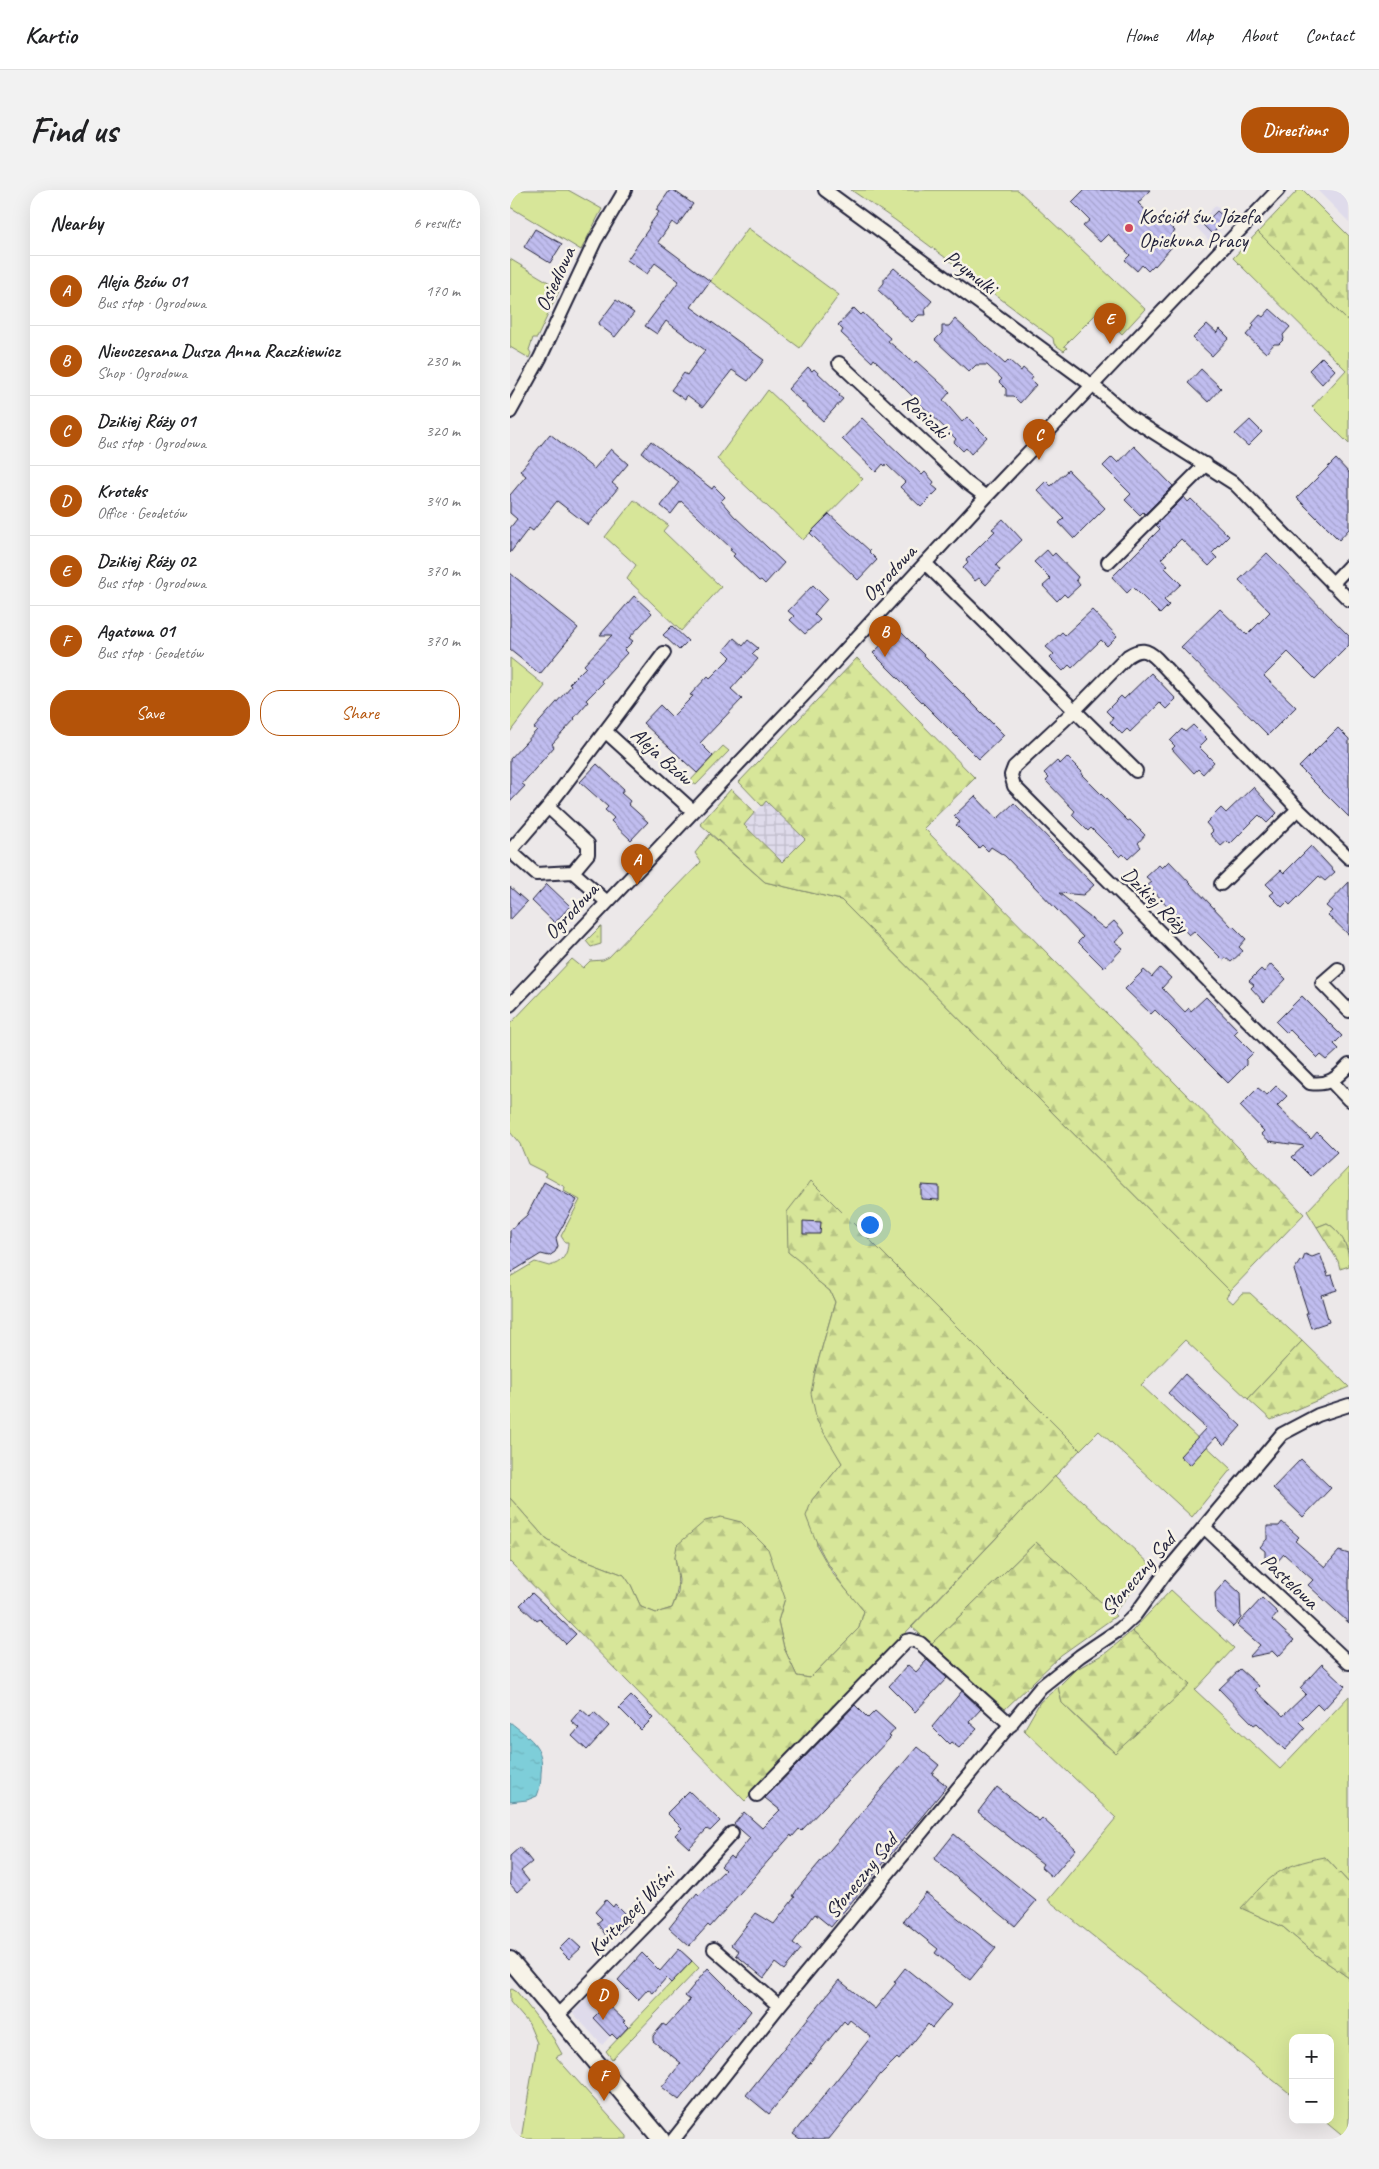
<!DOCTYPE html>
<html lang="en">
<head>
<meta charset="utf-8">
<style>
	:root { --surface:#fff; --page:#f2f2f2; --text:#202124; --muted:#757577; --line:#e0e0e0; --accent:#b45309 }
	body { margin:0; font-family:Caveat,sans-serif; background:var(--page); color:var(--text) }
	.controls { position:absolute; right:15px; bottom:15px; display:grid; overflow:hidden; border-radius:10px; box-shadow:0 5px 20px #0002 }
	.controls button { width:45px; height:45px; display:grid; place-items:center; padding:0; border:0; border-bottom:1px solid var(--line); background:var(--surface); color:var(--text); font:25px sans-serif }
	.you { position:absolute; left:359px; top:1034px; width:18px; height:18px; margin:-12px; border:4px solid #fff; border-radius:50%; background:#1a73e8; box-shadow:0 0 0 8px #1a73e833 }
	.badge { display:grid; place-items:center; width:32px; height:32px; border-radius:50%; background:var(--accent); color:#fff; font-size:16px; font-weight:700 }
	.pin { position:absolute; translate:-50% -41px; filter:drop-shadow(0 1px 2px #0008) }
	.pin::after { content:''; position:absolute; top:26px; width:18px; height:15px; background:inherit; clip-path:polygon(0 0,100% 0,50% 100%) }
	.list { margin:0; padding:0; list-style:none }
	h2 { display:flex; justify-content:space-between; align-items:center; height:65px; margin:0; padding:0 20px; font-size:21px }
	h2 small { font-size:16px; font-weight:400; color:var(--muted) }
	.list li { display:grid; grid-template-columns:32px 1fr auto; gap:15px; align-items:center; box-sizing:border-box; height:70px; padding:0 20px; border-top:1px solid var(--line) }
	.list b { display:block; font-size:19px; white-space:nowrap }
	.list p { margin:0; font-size:16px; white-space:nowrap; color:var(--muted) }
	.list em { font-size:16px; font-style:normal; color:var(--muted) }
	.actions { display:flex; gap:10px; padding:15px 20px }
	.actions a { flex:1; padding:11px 0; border:1px solid var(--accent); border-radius:20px; text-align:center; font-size:18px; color:var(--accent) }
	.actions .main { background:var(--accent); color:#fff }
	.map { position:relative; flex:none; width:839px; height:1949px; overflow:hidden; border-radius:20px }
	header { display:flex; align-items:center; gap:30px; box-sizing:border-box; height:70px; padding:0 25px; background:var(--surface); border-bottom:1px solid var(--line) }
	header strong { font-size:24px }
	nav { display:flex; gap:28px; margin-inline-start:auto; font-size:18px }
	.intro { display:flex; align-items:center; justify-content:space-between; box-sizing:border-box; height:120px; padding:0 30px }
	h1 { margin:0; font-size:35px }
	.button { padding:12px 22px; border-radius:20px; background:var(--accent); color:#fff; font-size:18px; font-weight:700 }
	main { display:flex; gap:30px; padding:0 30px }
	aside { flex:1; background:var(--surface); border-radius:20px; box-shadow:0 5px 20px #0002 }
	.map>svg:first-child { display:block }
	.built { fill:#dfdbeb }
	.industrial { fill:url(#industrial-grid) }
	.green { fill:#d7e699; stroke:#7c846a }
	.forest { fill:url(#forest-firs); stroke:#7c846a }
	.garden { fill:url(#garden-dots); stroke:#7c846a }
	.water { fill:url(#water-ripples); stroke:#59899a }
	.building { fill:url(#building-back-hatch); stroke:#22223b }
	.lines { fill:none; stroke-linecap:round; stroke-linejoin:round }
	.minor-casing { stroke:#22223b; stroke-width:16 }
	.tertiary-casing { stroke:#22223b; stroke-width:20 }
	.minor { stroke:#f7f3e8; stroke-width:12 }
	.tertiary { stroke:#f7f3e8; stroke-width:16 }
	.poi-dot { fill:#d1495b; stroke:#f7f3e8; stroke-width:2 }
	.labels { text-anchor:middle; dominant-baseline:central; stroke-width:5; stroke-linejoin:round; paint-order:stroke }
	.poi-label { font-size:21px; fill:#22223b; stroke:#f7f3e8; text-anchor:start }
	.street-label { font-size:21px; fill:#22223b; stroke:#f7f3e8 }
</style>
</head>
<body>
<header>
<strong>Kartio</strong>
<nav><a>Home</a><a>Map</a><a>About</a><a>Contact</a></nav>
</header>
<div class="intro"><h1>Find us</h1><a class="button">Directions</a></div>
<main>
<aside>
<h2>Nearby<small>6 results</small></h2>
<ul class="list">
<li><span class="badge">A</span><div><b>Aleja Bzów 01</b><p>Bus stop · Ogrodowa</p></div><em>170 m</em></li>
<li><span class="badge">B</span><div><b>Nieuczesana Dusza Anna Raczkiewicz</b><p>Shop · Ogrodowa</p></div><em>230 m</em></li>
<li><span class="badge">C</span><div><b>Dzikiej Róży 01</b><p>Bus stop · Ogrodowa</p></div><em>320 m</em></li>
<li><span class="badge">D</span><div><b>Kroteks</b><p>Office · Geodetów</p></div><em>340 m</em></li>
<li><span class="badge">E</span><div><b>Dzikiej Róży 02</b><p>Bus stop · Ogrodowa</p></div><em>370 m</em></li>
<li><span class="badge">F</span><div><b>Agatowa 01</b><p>Bus stop · Geodetów</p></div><em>370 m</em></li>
</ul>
<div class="actions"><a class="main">Save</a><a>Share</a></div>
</aside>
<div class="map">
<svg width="839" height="1949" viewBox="0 0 839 1949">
	<defs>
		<pattern id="industrial-grid" width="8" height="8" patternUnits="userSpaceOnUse" patternTransform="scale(1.25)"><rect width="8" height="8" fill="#dfdbeb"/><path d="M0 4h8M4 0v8" fill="none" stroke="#bfbcca"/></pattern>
		<pattern id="forest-firs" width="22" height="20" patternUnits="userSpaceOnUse" patternTransform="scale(1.25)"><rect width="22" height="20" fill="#d7e699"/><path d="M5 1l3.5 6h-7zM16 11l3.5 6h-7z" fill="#b8c585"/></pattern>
		<pattern id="garden-dots" width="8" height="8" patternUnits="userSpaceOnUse" patternTransform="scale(1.25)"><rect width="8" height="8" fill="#d7e699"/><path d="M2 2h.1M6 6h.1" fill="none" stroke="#b8c585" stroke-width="1.8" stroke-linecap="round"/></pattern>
		<pattern id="water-ripples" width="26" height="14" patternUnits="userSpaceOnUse" patternTransform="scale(1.25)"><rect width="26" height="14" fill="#7eced9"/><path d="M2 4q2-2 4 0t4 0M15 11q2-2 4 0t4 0" fill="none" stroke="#6db1bb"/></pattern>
		<pattern id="building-back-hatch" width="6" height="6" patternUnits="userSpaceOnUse" patternTransform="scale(1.25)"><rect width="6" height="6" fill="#c0bdef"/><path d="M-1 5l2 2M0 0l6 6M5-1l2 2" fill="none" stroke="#a5a2ce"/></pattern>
	</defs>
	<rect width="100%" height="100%" fill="#ece8e9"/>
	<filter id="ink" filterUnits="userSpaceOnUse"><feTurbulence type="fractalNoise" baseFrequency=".02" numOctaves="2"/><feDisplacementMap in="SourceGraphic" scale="10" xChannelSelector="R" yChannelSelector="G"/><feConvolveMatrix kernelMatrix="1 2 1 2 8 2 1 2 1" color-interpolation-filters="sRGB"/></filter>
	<g filter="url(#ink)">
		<path class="built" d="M807,0h32v32z
			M706,15l14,14 -20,22 -14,-14z
			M84,1801l31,30 -23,24 -29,-32z"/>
		<path class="industrial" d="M256,611l39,37 -23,24 -38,-38z"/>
		<path class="green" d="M0,0h58l34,19 -21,41 -71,-43z
			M341,0h167l127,119 -23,25 -23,-23 -35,35 3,2 -3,3 -10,-7 -1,-6 -158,-118z
			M238,38l91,67 -39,53 -90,-67z
			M748,42l91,90v122l-37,-37 34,-37 -113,-112z
			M0,69l50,30 -23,49h-4l-4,12 2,3 -2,5 -19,-11z
			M258,200l95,89 -60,61 -86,-81z
			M124,310l34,25 -5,6 58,56 -40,44 -54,-52 9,-14 -31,-28z
			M0,468l35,28 -35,46z
			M213,556l6,5 -33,34 -6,-4z
			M200,644l55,48 76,18 389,391 -4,6 7,6 9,-10h8l52,48 -54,58 -63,-59 -44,45 90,84 -39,48 -93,-86 -19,19 -269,-269 -23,71 17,13 10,14 15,12 5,11 -20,70 18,72 9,19 -30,37 5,46 16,28 31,37 -5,17 -49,50 -13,-2 -13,-28 -6,-27 7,-23 -110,-41c3,20 5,31 -3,51l-16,5 -15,-6 -10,-22 -7,-10 -57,-22 -21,-14 -36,-41v-221l25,-15 14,4c13,-3 19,-11 19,-24h-3l-4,-6 19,-36 -16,-9 1,-4 -20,-11 1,-3 -18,-9 -8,-20 -10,-12v-108l62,-65 11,9 7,-7 13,-1 6,-3 92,-95 -6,-9z
			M839,977v85c-6,-12 -10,-22 -22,-29l-10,4 -10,-16z
			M545,1286l97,90 -39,48 -77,-72 -105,102 -19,-17z
			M661,1400l63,58 -39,42 85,79 69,-73v187l-24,-26 -83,51 41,19 33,28 33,23v161h-3l-23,-19h7v-82h-37v58l-245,-196 68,-82 -92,-88 16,-28 18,-15 4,16 41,40 12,9 74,-67 -57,-54z
			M182,1771l7,7 -87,91 -6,-8z
			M2,1799l5,3 36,46 9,16 -6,3 71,79v3h-106l16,-96 -8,-19 -19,-22v-12z"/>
		<path class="forest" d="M788,0h5l46,46v86l-91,-90z
			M347,468l118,120 -51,50 380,386 -74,77 -389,-391 -76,-18 -65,-58 31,-35 24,23 -11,13 38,37 23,-23 -39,-38 -4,5 -23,-24z
			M301,991l269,269 -335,351 -235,-239v-64l36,41 21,14 57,22 7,10 10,22 15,6 16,-5 6,-15 1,-13 -4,-23 2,-12 28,-24 16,-4 20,5 27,27 17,49 -7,23 6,27 13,28 13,2 49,-50 5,-17c-28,-32 -43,-54 -58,-95l6,-16 30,-37 -25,-42 -6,-28 4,-21 20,-70 -5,-11 -15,-12 -11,-14 -16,-13 -1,-40z
			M817,1033c16,10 22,25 22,43l-9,3 -2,-8 -21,-34z
			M792,1151l47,46 -78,33 -23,-21z
			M526,1352l80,74 -55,39 -58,56 -72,-67z
			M622,1441l58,54 -75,68 -53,-50 -4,-16 17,-17 32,-18z
			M815,1667l24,26v95l-33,-23 -33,-28 -42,-19c32,-34 37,-42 84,-51z"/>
		<path class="garden" d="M91,736v18l-10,3 -5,-6z"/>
		<path class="water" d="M0,1532c19,16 35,24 31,51 0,8 -1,16 -4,23l-10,4 -17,2z"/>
		<path class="building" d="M160,0h3l20,14 -16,22 -5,-4 -14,20 52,39 -19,26 73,53 -16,21 -16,-11 -29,37 -16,-12 -2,5 -14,-10 13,-17 3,2 18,-25 -39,-29 -9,13 -12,-8 34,-45 -24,-18 -8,11 -20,-14 22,-32 -1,-1 11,-15 -3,-2z
			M574,0h66l-12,13 22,21 4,-4 11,11 -4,5 6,5 -22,25 -1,-1 -6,6 -6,-6 -5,6 -12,-11 5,-5 -22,-21 -8,8 -17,-16 7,-6 -18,-18z
			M707,21l9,8 -14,15 -9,-9z
			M25,39l27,15 -12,19 -26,-16z
			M384,78l38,33 -7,8 1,6h-7l-7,7 -34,-32 6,-7v-4z
			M106,110l18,13 -19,24 -17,-13z
			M344,118l7,7 2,-2 15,14 12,11 -2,3 26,22 2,-2 34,31 -7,8 19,22 5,-5 20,20 -16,17 -5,-6 -3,3 -9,-9 2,-3 -59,-58 -23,-22 -2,3 -31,-29 2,-3 -5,-5z
			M760,119l20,18 -7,8 1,4 -5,5h-5l-8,9 -20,-18 8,-9 -2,-2 8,-9 3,2z
			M445,129l50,45 4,-4 12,11 2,-3 10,9 -2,3 5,5 -16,18 -7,-7h-7v-7l-7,-7 3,-3 -15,-14h-11l-7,7 -34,-32 7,-7v-7h7z
			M697,134l10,9 3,-4 9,9 -17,18 -19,-18z
			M812,167l13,13 -13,14 -13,-14z
			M298,177l4,4 2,-2 26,25 -1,2 4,3 -20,22 -35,-32z
			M691,179l20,19 -13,14 -20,-19z
			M352,228l60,57 3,-3 9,10 -2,3 6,5 -17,17 -21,-20 5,-5 -19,-18 -1,2 -2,-2 -7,8 -34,-33z
			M740,230l12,12 -14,14 -13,-12z
			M40,244l44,35 17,-20 17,15 -16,19 6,5 -30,37 -31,-24 -24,30 -4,-3 -19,25v-25l7,-9 -7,-6v-18l16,-19 -6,-5z
			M141,251l61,48 2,-3 11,11 -4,4 13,15 50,47 -19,21 -4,-4 -2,1 -26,-25 2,-2 -5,-4 2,-1 -51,-48 -10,13 -10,-8 18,-24 -37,-29z
			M624,256l39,40 -28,28 -2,-2 -3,3 -15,-15 6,-6 -28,-28 9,-9 6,6z
			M826,269l13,14v56l-10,11 -42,-42z
			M558,280l37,38 -31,31 -15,-16 5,-5 -27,-28 9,-9 5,5z
			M674,307l4,5 3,-3 38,37 -17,17 5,5 -8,8 -28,-27 -20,20 7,6 -3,3 16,16 -17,16 5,5 -9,9 -27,-27 -6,6 -15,-16 48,-48 -4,-4z
			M319,324l41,37 -1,1 8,8 -19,20 -48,-47z
			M493,329l19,21 -26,25 4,5 -14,15 -7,-7 -4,3 -12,-13 5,-5 -2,-3 29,-29 -3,-2z
			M537,360l5,6 3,-3 23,24 -2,3 4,5 -13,12 -3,-3 -7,7 -14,-15 8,-7 -17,-17z
			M757,363l82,83v9l-34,34 -27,-27 -24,24 32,31 -28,28 -87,-88 39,-38 27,26 23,-23 -31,-32z
			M0,383l68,55 -38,46 -30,-24z
			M303,395l14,14 -13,15 6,6 -15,14 -15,-14 4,-4 -6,-5z
			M124,406l18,17 -23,25 4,3 -9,9 3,3 -26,28 2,2 -17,17 2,2 -14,16 1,1 -23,25 2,3 -32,37 3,2 -15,16v-43l27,-29 -3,-2 37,-42 -2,-2 17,-17 -2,-2 28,-30h-12z
			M582,420l25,26 -10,10 -6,-6 -29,28 -3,-3 -6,6 -13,-13 4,-4 -8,-7 16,-15 3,3z
			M162,436l16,15 -9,9 -16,-15z
			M388,439l106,106 -25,24 -106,-106z
			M224,448l9,8 5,-6 10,8 -6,6 6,5 -27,30 11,10 -42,44 13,13 -16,17 -54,-50 17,-18 12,12 21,-21 -3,-1 18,-19 2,2 21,-21 -7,-7z
			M641,483l25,26 -10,10 -6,-6 -30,29 -3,-3 -5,5 -12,-12 3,-4 -7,-7 15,-15 3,3z
			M683,535l14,14 -8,8 15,15 -11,12 -5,-5 -4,4 -22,-24 3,-3 -5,-5 12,-12 3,3z
			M828,538l11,11v78l-50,-50z
			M557,567l15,15 -1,2 47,47 2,-1 15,15 -7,8 3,4 -13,12 -5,-5 -3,3 -29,-29 -3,3 -16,-16 3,-4 -29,-30 3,-3 -5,-5 13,-12 3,3z
			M87,574l27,25 -3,4 9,8 -2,3 20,18 -17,18 -20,-19 3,-3 -9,-8 3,-3 -28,-25z
			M743,597l24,26 -10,10 -8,-8 -29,29 -3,-3 -6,5 -11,-12 3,-3 -7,-8 15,-15 5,5z
			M465,606l22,23 17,-16 80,82 -11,10 -24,-2 46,36 9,-8 11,12 -10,9 8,6 -19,20 -26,-26 5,-5 -78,-81 -14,-9 -3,4 -6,-6 -3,3 -23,-23 4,-3 -6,-6z
			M801,656l24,26 -10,9 -6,-5 -29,29 -3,-3 -5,5 -12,-12 4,-3 -8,-8 15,-14 3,3z
			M659,671l63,66 1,-1 13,13 -7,8 4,4 -12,11 -5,-4 -3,2 -29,-29 -5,4 -16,-17 3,-3 -28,-30 4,-3 -6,-5 13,-12 3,3z
			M839,692v53l-21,-20 4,-4 -6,-5z
			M37,694l23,22 -15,17 -23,-22z
			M0,697l17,15 -17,18z
			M761,774l15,15 -22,23 -13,-14 3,-3 -5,-4 12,-12 3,3z
			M650,778l11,10 -9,10 23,24 4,-4 2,3 15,-14 32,33 -4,4 19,19 -7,7v5l-18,18 -73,-73 -4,4 -26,-25 19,-19 8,7z
			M792,806l40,40 -8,8 5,5 -12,11 -6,-5 -3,3 -28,-28 -3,3 -11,-11z
			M766,896l11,10 -10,10 34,33 6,-7 20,20 -26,24 -19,-19 12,-11 -35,-5 -8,-7 3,-3 -24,-25 18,-18 9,7z
			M34,992l33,18 -21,38 2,8 -3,6 -6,4 -8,-2 -31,19v-43l17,-15z
			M411,995l18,1v14l-18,-1z
			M293,1031l18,1 -1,12h-17z
			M795,1064l7,3 8,-3 8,22 4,-1 5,15 -16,5 8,27 -18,6 -5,-15h2l-14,-43 6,-9 3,-1z
			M675,1184l56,52 -17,19 -8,-8 -26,28 -10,-9 26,-28 -38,-35z
			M791,1269l30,29 -28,29 -30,-29z
			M772,1332l17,15 -4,4 30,26 14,-16 10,3v69l-41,-38 5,-5 -29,-26 -7,8 -4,-3h-8v-8l-5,-4 7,-8v-13h12z
			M716,1390l14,13 1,25 -8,9 -17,-16 -1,-18z
			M22,1403l44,41 -10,10 -26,-25 -3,2 -17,-16z
			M752,1408l16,15 -6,7 22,20 -16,17 -6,-6 -3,2 -20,4 11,-12 -23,-20z
			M417,1470l20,18 -32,34 -26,-26 19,-21 8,7z
			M812,1474l23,22 -22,24 -6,-6 -18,18 6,6 -20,22 -28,-27 -3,2 -35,-36 21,-20 19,17 -4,4 28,26 23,-22 -6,-6z
			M452,1501l19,18 -12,13 8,7 -18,19 -8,-6 -2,2 -17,-17z
			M121,1506l22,22 -12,12 -22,-22z
			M345,1515l13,13 7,-7 20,18 -6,7 2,1 -90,94 -2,-2 -7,8 -1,-2 -81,92 -2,-2 -19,21 -20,-18 28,-35 2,2 26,-25 -4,-4 9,-10 3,3 17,-21 -16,-14 10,-12 18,16 18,-18 -15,-12z
			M71,1519l9,8 4,-5 15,14 -22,24 -15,-14 7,-8 -8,-7z
			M407,1557l22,18 -7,9 15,12 -116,141 -16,-13 -22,29 8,6 -17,21 -9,-7 -11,15 -28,-23 3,-4 -8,-6 25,-32 18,11 21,-27 -2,-1 5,-8z
			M487,1597l42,34 3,-3 34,31 -24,28 -11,-10 2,-3 -65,-52z
			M179,1601l31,30 -10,10 -3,-2 -18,19 -14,-13 7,-7 -15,-15z
			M444,1644l82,67 -21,25 -81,-67z
			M10,1657l12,15 -11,9 8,10 -12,11 -7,-8v-28z
			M416,1703l70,55 -26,32 -35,-27 3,-4 -35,-28z
			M96,1710l7,7 2,-3 16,16 -16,17h-8l-10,-14 5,-4 -7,-7z
			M60,1748l11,10 -12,11 -10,-10z
			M169,1759l13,12 -21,22 -5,-5 -13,15 -5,-4 -10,11 -20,-20 24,-27 18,18z
			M198,1778l43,43 -72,89 -17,-13 19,-24 -28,-22v-5l10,-12 3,2 24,-26 -5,-4z
			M395,1778l46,37 -19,23 -4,-4 -29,36 -2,-2 -17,17 -51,64h-29l-7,-5 78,-97 -21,-17 -3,4 -3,-3 -75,93 -23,-19 93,-115 36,29 21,-26 -2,-1z
			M97,1814l18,17 -2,1 5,5 -11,12 -5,-5 -2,2 -17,-18z"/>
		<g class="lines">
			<defs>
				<path id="minor" d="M315,0l276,202 30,26 104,66 114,116
					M329,173l127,119 20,15
					M0,222l30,-54 55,-117 30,-51
					M598,372l98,-98
					M415,373l211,208
					M822,394l17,-18
					M95,541l88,80
					M38,617l116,-154
					M839,668l-51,-49 -141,-150c-10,-10 -17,-11 -29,-3l-53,54 -61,57 -3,8 3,11 296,297c18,3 27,-5 39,-18
					M63,682l15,-18v-10l-40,-37 -38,44 26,23 37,-2 34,30
					M711,694l77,-75
					M828,779l-16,14 27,28
					M0,815l306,-323 170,-185 292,-307
					M821,891l18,19
					M694,1337l145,136
					M247,1605l149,-154 5,-1 9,3 91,82
					M204,1759l65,57
					M47,1826l109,-111 66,-72
					M164,1949l105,-133 262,-319 39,-31 40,-27 15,-14 32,-44 115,-137 36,-19 31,-10"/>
				<path id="tertiary" d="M0,1770l151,179"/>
			</defs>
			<use href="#minor" class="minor-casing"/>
			<use href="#tertiary" class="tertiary-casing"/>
			<use href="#minor" class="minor"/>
			<use href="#tertiary" class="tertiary"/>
		</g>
	</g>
	<circle class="poi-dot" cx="619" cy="38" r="5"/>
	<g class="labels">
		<g class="poi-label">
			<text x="629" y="26">Kościół św. Józefa<tspan x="629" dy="24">Opiekuna Pracy</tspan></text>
		</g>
		<g class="street-label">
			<text transform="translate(461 82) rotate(37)">Prymulki</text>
			<text transform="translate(45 89) rotate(-65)">Osiedlowa</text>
			<text transform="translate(416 226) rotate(43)">Rosiczki</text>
			<text transform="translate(379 383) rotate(-47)">Ogrodowa</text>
			<text transform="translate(152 566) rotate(42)">Aleja Bzów</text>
			<text transform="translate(645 710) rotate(45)">Dzikiej Róży</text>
			<text transform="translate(61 721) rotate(-47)">Ogrodowa</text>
			<text transform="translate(628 1384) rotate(-49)">Słoneczny Sad</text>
			<text transform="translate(780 1391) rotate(43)">Pastelowa</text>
			<text transform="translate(351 1686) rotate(-51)">Słoneczny Sad</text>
			<text transform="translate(121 1721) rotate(-46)">Kwitnącej Wiśni</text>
		</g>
	</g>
</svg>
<div class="controls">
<button>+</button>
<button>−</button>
</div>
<div class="you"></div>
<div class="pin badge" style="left:127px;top:695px">A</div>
<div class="pin badge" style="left:375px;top:467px">B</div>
<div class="pin badge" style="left:529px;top:270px">C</div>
<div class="pin badge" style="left:93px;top:1830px">D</div>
<div class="pin badge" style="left:600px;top:154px">E</div>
<div class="pin badge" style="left:94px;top:1911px">F</div>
</div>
</main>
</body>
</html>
